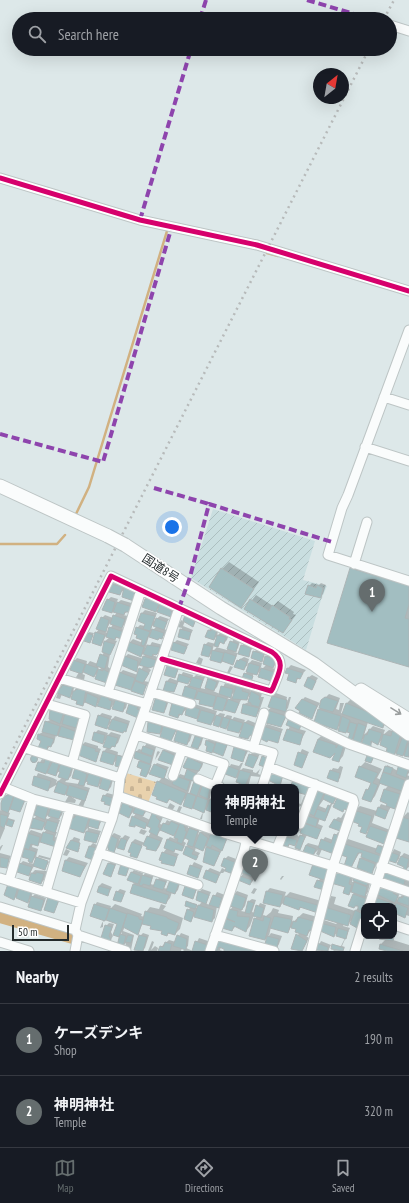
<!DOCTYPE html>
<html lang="en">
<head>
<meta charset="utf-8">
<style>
	:root { --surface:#171b24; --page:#242831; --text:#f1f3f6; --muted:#9ea1a6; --line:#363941; --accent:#656d6e }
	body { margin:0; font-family:"PT Sans Narrow","Noto Sans JP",sans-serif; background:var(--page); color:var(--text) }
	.controls { position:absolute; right:12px; bottom:12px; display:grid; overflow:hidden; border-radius:8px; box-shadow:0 4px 16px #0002 }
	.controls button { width:36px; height:36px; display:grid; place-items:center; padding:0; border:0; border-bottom:1px solid var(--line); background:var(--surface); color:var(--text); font:20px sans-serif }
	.compass { position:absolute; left:313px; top:68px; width:36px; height:36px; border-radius:50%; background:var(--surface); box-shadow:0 4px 16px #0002; rotate:31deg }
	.scale { position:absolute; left:12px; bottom:10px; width:57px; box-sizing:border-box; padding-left:4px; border:2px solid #242b2c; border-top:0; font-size:11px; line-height:14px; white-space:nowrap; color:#242b2c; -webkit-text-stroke:3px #fff; paint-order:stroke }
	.you { position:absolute; left:172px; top:527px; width:14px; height:14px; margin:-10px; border:3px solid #fff; border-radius:50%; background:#1a73e8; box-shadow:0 0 0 6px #1a73e833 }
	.badge { display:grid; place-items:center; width:26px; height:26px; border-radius:50%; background:var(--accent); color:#fff; font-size:13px; font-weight:700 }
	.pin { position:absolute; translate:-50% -33px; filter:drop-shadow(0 1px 2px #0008) }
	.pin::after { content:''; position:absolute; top:21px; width:14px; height:12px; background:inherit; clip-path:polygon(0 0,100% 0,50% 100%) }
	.popup { position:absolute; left:211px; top:784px; width:88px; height:52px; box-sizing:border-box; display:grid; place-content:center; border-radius:8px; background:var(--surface); filter:drop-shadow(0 1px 3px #0005); font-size:13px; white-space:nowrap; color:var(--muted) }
	.popup b { font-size:15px; color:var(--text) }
	.popup::after { content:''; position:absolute; left:50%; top:100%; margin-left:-8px; border:8px solid transparent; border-top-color:var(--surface) }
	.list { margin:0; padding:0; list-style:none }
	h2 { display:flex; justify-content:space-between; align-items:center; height:52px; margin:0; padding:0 16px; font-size:17px }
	h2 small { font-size:13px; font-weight:400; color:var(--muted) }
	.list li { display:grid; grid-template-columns:26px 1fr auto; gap:12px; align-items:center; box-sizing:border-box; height:72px; padding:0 16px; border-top:1px solid var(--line) }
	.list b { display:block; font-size:15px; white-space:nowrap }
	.list p { margin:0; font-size:13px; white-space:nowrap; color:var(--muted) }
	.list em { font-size:13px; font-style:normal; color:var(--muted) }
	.icon { flex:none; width:22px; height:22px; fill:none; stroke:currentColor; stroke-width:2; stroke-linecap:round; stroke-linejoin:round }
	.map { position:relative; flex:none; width:409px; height:951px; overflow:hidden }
	.search { position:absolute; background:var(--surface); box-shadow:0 4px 16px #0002; left:12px; right:12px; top:12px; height:44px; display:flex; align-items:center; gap:10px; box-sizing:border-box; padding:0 14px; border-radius:22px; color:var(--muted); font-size:15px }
	.sheet { height:196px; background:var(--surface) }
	nav { display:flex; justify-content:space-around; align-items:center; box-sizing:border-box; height:56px; border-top:1px solid var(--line); background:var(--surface); font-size:11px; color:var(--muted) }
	nav a { display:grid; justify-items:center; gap:2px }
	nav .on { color:var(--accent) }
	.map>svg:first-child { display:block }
	.industrial { fill:url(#industrial-furrows) }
	.cemetery { fill:url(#cemetery-stones) }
	.shadow { fill:#0003; fill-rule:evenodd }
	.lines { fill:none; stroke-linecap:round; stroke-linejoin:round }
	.stream { stroke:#d1b181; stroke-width:2.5 }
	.river { stroke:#d1b181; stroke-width:14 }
	.building { fill:#a2bec1; stroke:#adb5b6 }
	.minor-casing { stroke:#bdc5c5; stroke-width:11 }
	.highway-casing { stroke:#bdc5c5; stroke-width:15 }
	.minor { stroke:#fafcfc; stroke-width:9 }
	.highway { stroke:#fafcfc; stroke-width:13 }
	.rail { stroke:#b7baba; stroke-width:2.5; stroke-dasharray:2 4; stroke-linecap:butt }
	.highway-bridge-casing { stroke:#bdc5c5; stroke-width:15; stroke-linecap:butt }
	.highway-bridge { stroke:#fafcfc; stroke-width:13 }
	.quiet { stroke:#8e44ad; stroke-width:4; stroke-dasharray:8 4; stroke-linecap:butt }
	.cycleway-casing { stroke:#fff; stroke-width:8 }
	.cycleway { stroke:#d6006c; stroke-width:5 }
	.oneway { stroke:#9a9e9e }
	.labels { text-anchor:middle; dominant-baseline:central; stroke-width:3.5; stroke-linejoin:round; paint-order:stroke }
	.street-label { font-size:12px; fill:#242b2c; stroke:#fff }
</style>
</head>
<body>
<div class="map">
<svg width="409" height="951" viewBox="0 0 409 951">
	<defs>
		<pattern id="industrial-furrows" width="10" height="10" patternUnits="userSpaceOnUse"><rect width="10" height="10" fill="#c9dee0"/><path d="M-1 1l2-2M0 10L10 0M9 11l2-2" fill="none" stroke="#acbfc0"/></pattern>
		<pattern id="cemetery-stones" width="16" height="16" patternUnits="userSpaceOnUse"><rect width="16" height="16" fill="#e9d2ad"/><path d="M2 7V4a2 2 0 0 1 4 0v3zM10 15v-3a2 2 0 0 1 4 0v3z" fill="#c8b495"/></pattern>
	</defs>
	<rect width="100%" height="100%" fill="#dde8e9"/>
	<path class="industrial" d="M213,509l102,32 -12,39 24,6 -6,14 -15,50 -115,-72z"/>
	<path class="cemetery" d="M126,773l30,9 -8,21 -26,-8v-8z"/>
	<path class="shadow" d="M229,562l30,20 -18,25 -19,-38z
		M355,564l54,16v86l-58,-98z
		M116,582l22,7 -2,8 -14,-6 -3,4 -9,-3z
		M312,583l7,2 2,-2 5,2 -3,9 -3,3 -11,-11z
		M256,595l17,11 5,-5 16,11 -1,2 3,1 -13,17 -38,-23z
		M149,596l26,13 -2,4 -3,3 -10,-10 -4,4 -10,-11z
		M111,597l7,2 -2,5 5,-4 14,4 -12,11 5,1 -3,8 -4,4 5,1 -12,11 3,1 -7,13 -2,13 4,3 -2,8 -11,-7 -5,5 -9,-8 -5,5 5,2 -1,5 -9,-1 4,-7 -5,-11 3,-3 10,3 -1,5 4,-5 8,3 6,-12 1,-11 5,-4 -4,-1 -5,9 -5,-12 3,-4 3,-11 3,-3 8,3 4,-6 -14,-2 2,-8zM110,623l3,1 -5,9 -3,-1zM99,666l3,1 -5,5z
		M145,610l12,3 -3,8 6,-5 9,3 -6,10 4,1 -2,5 -7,4 -9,-3 -5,17 -3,3 -11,-14 3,-3 10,4 1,-4 -6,-5 -1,-6 3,-3 5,1 1,-3 -4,-10zM153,625l4,1 -4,4 -2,-2z
		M186,616h12l-5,10 -8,-5 -2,5 10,4 -5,9 -7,-9 1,-2 -4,-1 3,-7 3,2z
		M219,627l-2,9 -3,3 -6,-8 3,-3z
		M89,632l5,1 -4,8 -5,-1z
		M221,632l8,2 -2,6 -3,3 -3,-1 -5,5 11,3 7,-11 6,2 -2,7 -4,4 4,1 -5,11 -22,-5 2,-7 -4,4 -4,-11 3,-3 8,2 2,-9zM214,645l4,1 -6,6z
		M177,640l12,4 -6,9 -9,-10z
		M152,642l11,3 -2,4 -8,6 6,3 -5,7 -6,3 3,2 -7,11 5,1 -7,12 -7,-9 -5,4 -10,-16 3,-3 15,5 6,-10 -4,-1 -4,6 -11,-13 3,-3 13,4v5l4,-9z
		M244,642l10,3 -6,11 -9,-3z
		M257,649l10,2 -6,10 -7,-9z
		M269,653l9,3 -2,8 -4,4 4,1 -5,11 -9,-11 -5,5 -3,-1 -3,7 -6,-7h2l2,-10 -5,6 -7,-8 7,-4 5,2 -2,7 5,-6 10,3 -2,8 7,-7 -1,-8z
		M199,657l4,2 -2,6 -5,-2z
		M171,663l9,3 -5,11 -9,-3z
		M291,665l15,5 -11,12 -7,-14z
		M230,666l3,1 -4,7 -2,-1z
		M183,672l10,3 -1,4 4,-4 9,2 -5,11 5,1 7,-13 8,3 -3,8 -4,4 7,3 5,-11 12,3 3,-3 6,2 -1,3 6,2 -1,3 5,-4 7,4 -1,4h3l-5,15 -3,3 -14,-2 2,-9 5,-2 2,-8 -5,5 -3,-1 -2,2 -6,12 -8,-7 -4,4 -23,-6 2,-3 -19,-5 3,-8 3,-3 2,1 2,-7 -5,5 -9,-2 -5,10 -7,-10 3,-3 8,3zM235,692l-1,5h-2l-5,4 2,-5z
		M312,675l6,3 -7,11 -2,-12z
		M66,683l9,1 -2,8 6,-6 22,9 -2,7 -3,3 -10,-3 -4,3 -9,-12 -3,4 -8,-3 -2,5 -4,-1 4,-11z
		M106,693l6,2 3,6 3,-4 10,3 -2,8 -3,3 -9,-7 -4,5 -11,-3z
		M276,693l11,4 -2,10 4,-10h2l-3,11 -3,4 3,1 -7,13 -13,-16 4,-3 1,-11z
		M329,694l11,4 -4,11 3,1 1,-7h4l-3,10 2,1 4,-11 4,-4 36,24 -4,4 -15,-5 -4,13 9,-9 12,4 -2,5 6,-5 5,1 4,-4 7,2 -3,10 4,-3 3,1v19l-3,-3 -3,2 -7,-2 -2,2 -12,-15 -4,4 -5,-3 -3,5 -6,-8 -4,4 -10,-4 1,-5 -12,-3 1,-5 -4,4 -17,-19 6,-12z
		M157,696l12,4 -3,9 -3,3z
		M305,697l15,6 -9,15 -9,-18z
		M132,702l10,5 -2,7 -11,-9z
		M188,702l-2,6 5,-5 26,8 -2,6 5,-4 5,1 -2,5 4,-4 5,1 -1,5 3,-4 11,3 -2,4 5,-4 10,4 -10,14 -5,-10 -4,4 -9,-8 -4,4 -12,-4 1,-4 -4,4 -25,-10 2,-6 -10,9 -8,-3z
		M69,711l12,4 -3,9 -3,4 4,1 -5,10 -18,-4 -2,8 -7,6 -8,-15 4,-2 3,-10z
		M102,713l10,3 -2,6 5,-6 15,5 -2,6 -2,3 -14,-8 -6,5 -7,-11z
		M152,719l12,4 -1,5 4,-4 11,3 -5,10 -3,3 -6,-11 -5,4 -11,-1 1,-10z
		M304,720l-5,9 7,2 -7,13 -15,-5 6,-13z
		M267,724l16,5 -6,13 -8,-3 -2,2 -3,-14z
		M181,727l12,4 -3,10 -3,3 -10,-13z
		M98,730l10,3 -2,4 5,-5 10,3 -3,8 -9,6 9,3 -1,6 2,-3 4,1 -4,10 -1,-7 -6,5 -11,-4 3,-9 4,-4 -1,-9 -4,5 -8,-10z
		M199,734l5,1 -3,10 -3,3 -2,-11z
		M323,734l25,6 -5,16 -4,5 -3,-11 -18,-11z
		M210,737l19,5 -6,12 -16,-3 2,-6 -3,-1z
		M85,742l13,4v2l3,1 -5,11 -14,-15z
		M147,743l9,4 -7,26 -3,3 -6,-15 2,-2 -6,-7 3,-3 3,1z
		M238,745l11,4 -6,12 -8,-13z
		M166,748l12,5 -2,8 -13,-10z
		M302,749l7,3 -7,15 -7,-3z
		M158,751l2,1 -5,8 2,-8z
		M253,752l7,2 -7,13 -3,-12z
		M34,755h5l-4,8h-3z
		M192,755l12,5 -2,7 -10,13 -4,14 15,-12 -1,5 4,-4 7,1 -4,18 5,-5v15l-8,-3 -3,3 -19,-7 2,-7 -5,5 -10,-5 -4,4 -9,-20 5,-5 -9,-11 3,-3 12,4 -6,10 11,5 6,-8 6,2 2,-7 -3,-3z
		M42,759l32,6 -3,11 -6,6 14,2 2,-5 -5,-10 27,4 -1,5 5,-4 7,2 -3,11 -3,3 -6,-8 -4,4 -11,-5 -4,5 7,2 -7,19 -5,-1 4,-7 -13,-4 7,5 -1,3 -10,-1 4,-7 -14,-4 3,-7 -11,6 -14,-6 5,-11 15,5 4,2 -1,3 6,-5 -1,-7h-2l-3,4 -20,-6z
		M365,762l17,7 -5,9 4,2 6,-15 11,6 11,-8v10l-2,2 2,1v7l-11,22 -3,3 -4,-1 -6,10 -10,-3 -3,9 18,7 -6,13 -15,-14 -3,4 -11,-23 5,-4 17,5 4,-7 6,2 1,-3 -4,-13 5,-5 -8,-3 -6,14 -4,5 -4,-11 6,-7 -13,-16z
		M241,763h2l-4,9 4,-4 10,2v2l3,1 4,-4 -2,5 3,1 -1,2 -9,-1 -3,11h-7l1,-3 -4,-6 -12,-4 5,-10 8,2z
		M340,766l3,1 -3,11 -3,3 -6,-10 2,-3 5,1z
		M294,779l16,12 -4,4 3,1 -5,12 -4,-2 -4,5v-16l3,2 -2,6 4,1 3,-8 3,-2 -11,-3v-4h-5z
		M316,788l23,4 -3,7 6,-6 -9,9 -6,15 -3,3 -4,-2 -2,6 5,2 -6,12 -10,-3 -7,13 -1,-7 -4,4 -5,-1 -2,2 -3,-13h11v-12l9,-4 5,-4zM324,799l8,3 -5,7 -8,-3zM302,828l1,5 -3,4 -2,-1 -1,-2z
		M13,791l14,6 -8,14 -8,-2 -4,3 3,1 -2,5 7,2 -3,6 -6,-2 -3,4h2l-5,12v-30l2,1 2,-14z
		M107,793l8,2 -2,7 -7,-1 -2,-5z
		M124,802l24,4 -2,6 -4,4 8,4 3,-8 6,2 4,3 -3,7 4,1 3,-5 4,2 3,-3 14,2v7l5,-3 7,3 -2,7 5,-5 8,5 3,-2 15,2 -13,27 -3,3 -9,-3 3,-17 -4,5 -7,-3 -1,4 5,2 -4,6 -12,-5 6,-14 -4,-2 -3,3 3,2 -2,4 -3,3 -5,-2 -3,4 6,2 -6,10 -10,-11 4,-5v-8l3,-3 5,2 3,-9 -4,5 -13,-5 -5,5 7,3 -4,9 -3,3 -13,-6 -6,13 -5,-15 3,-3 10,4 6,-11 1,-5 -23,-3 7,-11 -3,-1 -4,5z
		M41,803h10l-2,6 6,-5 9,3 -2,8 -4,4 2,1 -5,12h2l-2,5 5,2 -2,4 -17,-2 -3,4 -5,-2 -1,4 6,2 -2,8 -6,6 5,1 2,-7 12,5 -4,7 -11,-3 -5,9 -9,-11 3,-3 6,2 1,-5 -7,-2 5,-23 3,-3 12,4 4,-5 -1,-4 -4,4 -8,-10 3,-4 1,-9zM48,815l4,1 -4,3 -3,-1z
		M170,803l5,3 -3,5 -5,-2z
		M179,806l3,1 -3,7 -3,-1z
		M77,812l26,6 -5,10 -9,-3v3l12,3 -5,11 -11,-3 3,-11 -4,4 -15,-5 3,-10z
		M408,812l1,1v28l-12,-4 6,-20z
		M203,813l-1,6h-2l2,-5z
		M344,813l3,1 -4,13 -13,-1 8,-9 3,1z
		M141,829l6,2 -3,4 -5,-2z
		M338,832l4,1 -6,17 -14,-1 -3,7 -3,-2 2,-4 -5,5 -9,-2 1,-7 3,-3 11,3 6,-9 8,3z
		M114,833l7,3 -2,5 6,-6 5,2 -7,12 -6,-2 -3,5 -3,-16z
		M267,833h12l-5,3z
		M74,837l6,2 -2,9h2l-2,2 -11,-3z
		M348,839l30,10 2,-4 5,2v5l-13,20 -11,-13 2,-6 -3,-1 -9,15 -8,-24z
		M93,843l6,3 -3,10 -6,-10z
		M2,845h1l-3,6v-4z
		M66,849l4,2 -3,5 -4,-1z
		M394,849l7,3 -2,7 5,-6 5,2v12l-4,3 -4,-13 -5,5 -7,-2z
		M0,853l11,3 -5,11 -6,-1z
		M39,855l11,3v2l-12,-3z
		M228,856l11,4 -13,10 -1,-11z
		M69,857l19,6 -8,13 -17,-5 3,-11z
		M248,858l4,3 -2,3 -5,-1z
		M112,860l5,2 -4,10 -2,3 -2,-12z
		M194,862l9,4 -5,10 -10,-3z
		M314,864l18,3 -6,19 -8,-5 3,-3z
		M210,868l10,4 2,-4 4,2 -3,3h-2l-5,9 -9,-11z
		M246,868l9,4 -2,4 2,1 -2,4 -3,3 -10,-5z
		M387,868l22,7v12l-24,-9 -3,1z
		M35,870l12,1 -3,9 -3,3 -9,-10z
		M134,870l9,3 -1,4 4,-5 8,3 -4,9 5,1 5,-9 8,3 -4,9 4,1 13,-9 -3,10 -3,3 -3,-1 -2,6 -4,5 -33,-19 3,-2 -5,-9z
		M355,871l-3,11h2l2,-6 15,2 -3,14 -2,3 3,1 -5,10v10l-3,9 -3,3 -3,-1 1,-2 -4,-5 -4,4h-4l-1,2 7,2 -8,18 3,1 -2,3 -10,1 2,-2 -2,-4 8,1 4,-8 -7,-6 -4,4 -13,-13 3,-3 12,4 2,-2 -16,-5 9,-21 5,1 -2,7 21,7 4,-4 -6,-13 2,-2 -3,-1 -3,3 -3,-8 -14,-4z
		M282,876h2l-3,4 -1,-1z
		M102,883l10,4 -4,8 -9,-9z
		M9,884l25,5 -3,9 4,-4 11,4 -3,9 -3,3 -9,-12 -3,4 -12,-5 -2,2z
		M189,884l9,3 -5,11 -7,-11z
		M382,885l18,8 -3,7 5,-5 7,-2v23l-3,-1 -2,2 -10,-5v-6l-19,-9z
		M254,888l3,1 -3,5 -3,-1z
		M270,888l16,4 -2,6 6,-6 35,10 -2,5h-21l-3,2 -16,-6 -3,3 -16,-4 3,-11z
		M120,889l6,2 -5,10 -4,-9z
		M202,889l9,3 -3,7 -4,4 6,2 7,-13 8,3 -3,9 -5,2 -2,12 -3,3 -18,-5 -3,5 -3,-11 3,-3 -4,-5 10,2 -1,4 7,-7 -4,-9z
		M237,891l11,4 -3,11 -4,5 5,1 3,-11 3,-2 4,1 -4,12 3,1 5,-10 6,2 -3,10 3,1 5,-4 2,-4 6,2 -1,3 15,3 -1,7 11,-10 18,5 -15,18 3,2 -7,13 -10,-3 7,-15 -2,-4 -6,-2 -3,5 -17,-5 -2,9 2,-3 11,3 -3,8 -2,3 -11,-3 3,-9 -4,4 -10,-20 2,-3 -3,-1 -4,11 -4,5 -10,-5 -4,4 -8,-11 9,-13 1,-12z
		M97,902l14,4 -1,3 5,-5 27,10 -1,2 4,1 1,-5 4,-5 9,2 2,-5 5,2 -3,4 20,8 -3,11 -5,5 -5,-2 -3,3 -4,-5 -20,-7 -6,11 -12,-8 -2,5 11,4 -3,15 -6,-2 1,-5 -3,3 -5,-1 4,-13 -3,4 -1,-13 -12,-4 -3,3v5l-3,1 2,-5 2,-3 -9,-15z
		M109,923l5,1 -3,8 2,4 -4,7 -3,-17z
		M394,929l3,1 -4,10 16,5v6h-20l-8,-7 5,-5 -5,-3h13z
		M143,933l6,2 -4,13 -4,3 -6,-2 5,-13z
		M181,933l8,3 -1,10 -2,2 7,3h-10l2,-2 -3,-1 -1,3h-22l2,-4 8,-7 7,2z
		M223,934l40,17h-38l1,-3 -5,-1 -1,3 3,1h-8z
		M199,938l12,4 -2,9 -16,-1z
		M152,941l2,1 -3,8 4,-4 3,2 -1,3h-9z
		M321,941l10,4 -3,6 -11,-2z"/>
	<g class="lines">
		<path class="stream" d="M267,253l11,3
			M76,514l13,-27 78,-256
			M0,544h57l8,-9"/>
		<path class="river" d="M0,916l73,21"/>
	</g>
	<path class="building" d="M221,568l33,21 -13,19 -32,-21z
		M350,568l59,18v19l-4,13 4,1v48l-82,-24z
		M112,584l11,3 -3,8 -11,-3z
		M308,585l8,3 1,-3 6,3 -2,10 -16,-4z
		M124,587l11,5 -1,9 -12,-4z
		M148,598l12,3 -4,11 -14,-5 3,-8z
		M107,599l8,3 -3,11 -10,-3z
		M250,599l19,12 3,-6 18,12 -1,2 3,1 -9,13 -39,-24z
		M117,602l15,5 -1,5h-6l-1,3 -11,-3z
		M160,603l10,4 -1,2 3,3 -1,5 -14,-5z
		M141,613l14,3 -5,15 -7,-2 2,-5 -7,-3z
		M113,615l12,4 -3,9 -12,-4z
		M185,615l11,4 -3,8 -10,-6z
		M101,617l8,3 -3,12 -10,-3z
		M156,618l11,4 -3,8 -11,-4z
		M109,627l15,5 -3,7 -5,-2 -1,3 -9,-3z
		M136,627l14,5 -6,14 -3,-1 1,-5 -6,-2 1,-3 -3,-1z
		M212,628l5,2 -3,10 -9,-3 3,-7 3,1z
		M152,629l12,4 -2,6 -3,-1 -1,2 -9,-3z
		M180,629l11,3 -2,8 -11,-3z
		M95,632l10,3 -4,11 -9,-3z
		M87,633l6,2 -3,8 -6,-2z
		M217,635l9,2 -2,7 -4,-2 -2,5 -4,-1z
		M104,641l11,3 -5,11 -8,-3z
		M230,641l8,3 -2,8 -9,-3z
		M129,642l15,5 -3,10 -15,-7z
		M173,642l14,5 -3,7 -13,-4z
		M204,644l8,3 -3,10 -8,-2z
		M147,645l13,2 -2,6 -2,2 -3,-1 -1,3 -9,-3z
		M241,645l10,3 -2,9 -11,-3z
		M212,650l12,3 -3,10 -11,-3z
		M253,651l11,3 -2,8 -11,-4z
		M224,652l12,4 -3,9 -11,-4z
		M100,654l8,3 -3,12 -9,-3z
		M125,656l13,5 -1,11 -16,-7z
		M143,656l13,4 -1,6 -6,2 -10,-3z
		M265,656l11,3 -3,9 -10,-4z
		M240,659l7,3 -3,8 -10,-3 3,-7 2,1z
		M73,660l12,4 -3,10 -12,-4z
		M249,663l11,3 -3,9 -11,-3z
		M86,664l12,4 -4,9 -11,-5z
		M167,666l11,3 -3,9 -11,-3z
		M139,668l10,5 -6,10 -8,-3z
		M261,668l13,4 -3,9 -13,-4z
		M287,668l16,5 -3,6 -3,-1 -1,5 -9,-3 2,-6 -4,-1z
		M98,669l5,2v-2l7,4 -3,10 -12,-4z
		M119,672l16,6 -4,12 -16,-5z
		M244,673l9,3 -2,6 -9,-3z
		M179,674l12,4 -3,6 -11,-3z
		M192,677l11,3 -3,9 -11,-3z
		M308,677l8,4 -4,9 -8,-4z
		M208,678l9,4 -3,9 -9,-3z
		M135,681l11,4 -3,10 -12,-4z
		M166,681l11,3 -3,8 -11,-1z
		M62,685l11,2 -3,11 -13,-5 2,-6 2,1z
		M185,686l12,4 -3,10 -12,-4z
		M221,686l12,3 -2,9 -12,-4z
		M236,686l7,2 -1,3 7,2 -2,7 -15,-1z
		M76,689l10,1 -3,16 -7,-2 1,-3 -6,-2 2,-8h2z
		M198,691l18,5 -3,11 -14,-3 1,-4 -5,-1z
		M251,691l9,5 -1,3 2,1 -2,7 -8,-2v-2l-3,-1z
		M87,693l11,5 -2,9 -11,-5z
		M101,696l8,2v2l3,1 -2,9 -13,-4z
		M156,696l10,3 -1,3h2l-3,11 -12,-3z
		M217,696l10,3 -4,12 -10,-2z
		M272,696l15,4 -1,12 -18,-5z
		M325,697l13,4 -5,11 -14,-4 2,-8z
		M228,699l11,4 -4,10 -11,-3z
		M302,699l15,7 -5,13 -13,-6 1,-2 -5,-3z
		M115,700l10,3 -2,9 -11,-3z
		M170,700l16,5 -4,10 -3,-1 -1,4 -9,-3 3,-12h-2z
		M346,703l27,11 11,7 -1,7 -41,-14z
		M129,704l9,3 -1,2 3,1 -2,8 -12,-5z
		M243,704l16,4 -3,9 -15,-4z
		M187,705l13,4 -3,10 -12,-4z
		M53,709l11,3 -4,12 -11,-5 1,-9z
		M318,709l23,7 -4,14 -23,-8z
		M201,710l14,4 -4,11 -14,-4z
		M267,710l19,6 -5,11 -15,-4z
		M65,713l14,5 -3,10 -14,-4z
		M98,715l12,4 -3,10 -12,-4z
		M216,715l6,2 -3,10 -6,-2z
		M342,716l8,4 -4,13 -8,-2z
		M223,717l7,2 -4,10 -6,-2z
		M289,718l13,5 -3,7 -13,-5z
		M112,719l16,5 -2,8 -2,-1 -1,2 -15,-4z
		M230,719l13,4 -4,10 -12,-3z
		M45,721l15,5 -3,10 -15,-4z
		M148,722l14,4 -2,8 -13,-2z
		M244,722l12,5 -3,9 -3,-1 -2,4 -9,-2z
		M350,722l7,2 -5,16 -4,-1 2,-6 -3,-1z
		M358,723l8,3 -5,17 -8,-3z
		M61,726l16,6 -3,8 -16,-4z
		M163,726l13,4 -5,11 -11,-4z
		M263,726l18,6 -3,11 -10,-3 -1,2 -8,-4z
		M287,729l16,5 -3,11 -17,-5z
		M369,729l13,4 -4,12 -7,-4v7l-10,-3 4,-11 2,1z
		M177,730l13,4 -3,11 -13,-4z
		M392,731l9,3 -7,22 -8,-2 1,-6 -7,-3 3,-11 8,2z
		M94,732l11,3 -2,9 -11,-4z
		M38,734l16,5 -3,8 -3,-1 -1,5 -9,-3 3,-7 -4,-2z
		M107,735l11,3 -3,9 -3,-1 -2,3 -7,-2z
		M195,736l7,2 -4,11 -7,-2z
		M402,738l6,2 -5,16 -7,-2z
		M318,739l18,6v3l3,-5 5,2 -5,17 -7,-2 3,-7 -5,5 -17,-6z
		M206,740l9,4 -3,9 -6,-2 1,-5 -2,-1z
		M216,742l11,3 -4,11 -10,-4z
		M408,743l1,1v13l-5,-1z
		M81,744l15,5 -1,2 4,1 -3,10 -18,-7z
		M143,746l11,4 -2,6 -11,-4z
		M234,747l12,4 -3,11 -12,-4z
		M163,750l13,6 -3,9 -15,-5z
		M103,751l13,4 -3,10 -13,-4z
		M135,751l17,6 -2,7 -16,-6z
		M298,752l9,3 -5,13 -8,-3z
		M368,753l6,3 -3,7 -6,-2z
		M249,754l9,3 -5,11 -8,-3z
		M117,755l6,2 -4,10 -4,-1z
		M30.5 759a3.5 3.5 0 1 1 7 0a3.5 3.5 0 1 1-7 0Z
		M262,756l8,3 -3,9 -8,-3z
		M188,757l14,7 -3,7 -15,-3 -1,-1z
		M45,758l6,2 -5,14 -11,-4 3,-8 6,1z
		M139,761l12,4 -5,12 -6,-2 2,-6 -5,-2z
		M52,762l7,2 -3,12 -9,-3z
		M62,764l10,4 -4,12 -10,-3 2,-5 -2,-1 2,-6z
		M154,764l13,6 -3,9 -15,-5z
		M399,764l10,4 -3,10 -10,-4z
		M228,766l11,4 -3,8 -11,-4z
		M359,766l19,7 -5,10 5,2 -7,17 -9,-3 4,-10 2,1 3,-7 -16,-6z
		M385,766l8,2 -2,6 -8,-2z
		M75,768l12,6 -3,12 -6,-1 2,-5 -8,-2z
		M187,769l10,5 -4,7 -9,-3z
		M240,770l11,3 -5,11 1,3h-7l1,-3 -5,-2z
		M271,770l12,5 -3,11 -12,-6z
		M330,770l10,3 -2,9 -11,-4z
		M89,772l12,4 -3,11 -11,-3 1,-2 -2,-1z
		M383,772l24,9 -3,11 -25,-9z
		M34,776l17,5 -3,10 -16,-6z
		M103,776l9,3 -4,12 -9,-3z
		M176,776l14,5 -3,10 -15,-7 2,-6z
		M294,778l17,7 -4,10 -11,-3v-5h-6z
		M58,781l10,5 -3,9 -11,-3z
		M157,781l29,12 -5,12 -12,-6 -2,4 -11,-4 1,-2 -5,-2z
		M194,781l7,4 -4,11 -7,-3z
		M69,785l19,6 -3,10 -19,-6z
		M205,785l5,2 -2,12 -9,-4 3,-9h2z
		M315,788l10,3 -11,25 -8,-4z
		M384,789l16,5 -5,15 -9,-3 1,-2 -7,-3z
		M326,790l11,5 -4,9 -10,-5z
		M187,793l9,3 -4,13 -9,-3z
		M10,794l4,1 -6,18 -7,-3v-7l2,-6z
		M103,795l10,3 -2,8 -7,-2 1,-2 -4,-1z
		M14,796l11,4 -5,12 -10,-3z
		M197,796l11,4 -4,13 -11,-5z
		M338,796l13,5 -3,9 -4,-1 -1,3 -10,-5z
		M210,799l4,1v13l-8,-3z
		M123,801l7,3 -1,3 4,1 -4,10 -10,-5z
		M40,803l9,3 -4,14 -11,-5 3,-10 2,1z
		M136,805l10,4 -3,7 -10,-3z
		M328,805l2,1 -5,15 -11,-4 3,-8 8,3z
		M51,806l11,4 -3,9 -11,-3z
		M378,807l10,4 -3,8 -10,-4z
		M354,810l18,6 -6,18 -6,-2 2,-5 -4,-1 1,-2 -8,-3z
		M153,811l5,2 -2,4 4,4 -2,6 2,1 -3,8 -8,-4 2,-4 -4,-2z
		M0,814l8,2 -4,12 -4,-2z
		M77,814l12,4 -5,15 -16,-5 3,-11 3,1z
		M132,816l15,7 -2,6 -10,-4v2l-6,-1z
		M308,816l10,3 -2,8 -13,-5z
		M402,817l7,2v23l-13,-4z
		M33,818l12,4 -3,8 -12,-2z
		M90,818l10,3 -2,8 -10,-3z
		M8,819l6,2 -2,6 -6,-2z
		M334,819l9,4 -3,8 -11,-4z
		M47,820l11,3 -3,10 -11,-4z
		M171,821l8,4 -5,11 -14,-6 3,-7 6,2z
		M180,822l5,2 -1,3 2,1 -1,3h2l-5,13 -5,-2 1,-3 -4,-1z
		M303,823l18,6 -4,10 -17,-6z
		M370,826l18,6 -4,12 -18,-7z
		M189,828l9,3 -5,16 -6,-2 2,-5 -4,-2z
		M86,831l13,3 -3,9 -12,-3z
		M43,832l11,3 -1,5 4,2 -1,5 -16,-5z
		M200,832l8,6 -5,13 -9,-4z
		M27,833l13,4 -2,9 -7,-2 -2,6 -7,-2z
		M211,833l16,5 -5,13 -10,-6 -1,3 -5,-2z
		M334,834l6,2 -6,18 -16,-6 3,-9 10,4z
		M110,835l8,4 -4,14 -5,-2 -2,-6z
		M300,835l5,2 -5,13 -5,-2z
		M147,836l14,5 -5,10 -10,-2 1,-2 -4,-2z
		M284,836l13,4 -2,6 -6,-2 -1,3 -7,-3z
		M121,838l6,2 -3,10 -7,-2z
		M167,839l17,7 -2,5 -7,-2 -1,3 -10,-4z
		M71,840l9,3 -2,9 -12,-4z
		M132,842l10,4 -5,12 -7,-2 1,-3 -3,-1z
		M342,843l39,13 -2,8 -18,-7 1,-4h-4l-7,15 -7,-2 3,-9 -9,-3z
		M306,845l10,4 -3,7 -11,-2z
		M378,845l6,3 -2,7 -7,-3z
		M89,846l8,2 -4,12 -8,-3z
		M186,846l8,4 -2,4 6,2 -2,4 -13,-6z
		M206,847l14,5 -6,14 -11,-4z
		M24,848l12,4 -4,11 -4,-2 1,-2 -7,-2z
		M162,852l15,5 -3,9 -13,-3 1,-2 -3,-1z
		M390,852l9,3 -3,8 -9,-3z
		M401,856l8,3 -3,12 -3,-1 1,-3 -7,-3z
		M0,857l9,2 -2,9 -7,-1z
		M36,857l12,4 -3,9 -12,-4z
		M224,858l13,5 -4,11 -8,-3 1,-3 -5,-2z
		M360,858l15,6 -3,10 -15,-6z
		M65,860l20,6 -5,11 -18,-6z
		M19,863l13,4 -3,9 -12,-4z
		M108,863l7,2 -4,12 -8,-3z
		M121,864l8,3 -3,9 -8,-2z
		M313,864l17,6 -3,11 -18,-6z
		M190,865l11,4 -3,9 -11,-4z
		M243,869l12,4 -2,4 -11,-4z
		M334,869l17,7 -2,8 3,1 -3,10 -6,-2 2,-6 -14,-4z
		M206,870l13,5 -3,8 -13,-5z
		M384,871l22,6 -2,8 -19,-6 -1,2 -4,-1z
		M36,872l8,2 -3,10 -12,-4 2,-7 5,1z
		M131,872l10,4 -3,8 -11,-4z
		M142,875l10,3 -2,8 -7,-2 -1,2 -3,-1z
		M355,875l14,5 -2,6 -14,-5z
		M240,876l12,4 -2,5 -12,-5z
		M156,879l10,3 -3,8 -10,-3z
		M170,880l9,3 -4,11 -9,-3z
		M317,880l9,3 -2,7 -10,-3z
		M354,882l13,5 -2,10 -14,-5z
		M8,884l10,3 -4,13 -10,-5z
		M133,884l36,11 -3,9 -36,-11z
		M379,885l9,2v3h1l1,-1 4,1 -1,3 5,3 -3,7 -19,-9z
		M99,886l11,3 -2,7 -11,-4z
		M185,886l11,4 -3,9 -11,-4z
		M19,888l12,4 -3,11 -12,-5z
		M116,891l8,3 -3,8 -8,-2z
		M198,891l11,4 -3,9 -10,-4z
		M266,891l17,4 -3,12 -17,-4z
		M233,893l13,5 -4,12 -15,-5z
		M353,894l14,5 -4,12 -5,-1v-4h-3l-1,2 -6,-2z
		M213,895l9,3 -3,10 -10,-3z
		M404,895h5v11l-12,-4 2,-5 3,1z
		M31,896l13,4 -3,11 -13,-4z
		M285,896l36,10 -3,7 -18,-6 -1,3 -16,-6z
		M48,897l11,3 -5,13 -10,-3z
		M374,897l21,7 -1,3 -23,-1z
		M186,901l11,4 -2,4 -10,-3z
		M248,901l6,2 -4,11 -5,-1z
		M396,903l12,5 -3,10 -11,-5z
		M94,904l15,5 -4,12 -15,-5z
		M198,905l16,5 -2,12 -18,-5z
		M256,905l8,3 -3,10 -8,-2z
		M325,907l26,8 -3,11 -27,-8z
		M110,908l17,6 -8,23 -6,-2 4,-11 -11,-4z
		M187,909l7,3 -3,10 -7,-3z
		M229,909l9,2 -1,5 13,1 -4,15 -12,-6 -2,5 -10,-3 1,-10 12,4 -9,-4z
		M355,910l8,4 -4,15 -9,-5z
		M145,911l22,6v1l12,5 -4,12 -7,-2 -1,3 -6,-2 1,-3 -12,-2 1,-3 -9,-2z
		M127,913l12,4v2l4,1 -5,15 -15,-8z
		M264,916l7,2 -6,22 -16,-4 5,-18 9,3z
		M274,916l16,3 2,2 -4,12 -18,-5z
		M298,917l19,5 -2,9 -6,-1 -2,6 -12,-4 1,-3 -5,-1 2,-7 3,1z
		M320,923l16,4 -2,10 -16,-7z
		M105,925l7,2 -3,9 2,3 -2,5 -9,-3z
		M338,928l10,3 -2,8 -10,-3z
		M394,933h1l-2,8 -14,-2 1,-3h14z
		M120,934l6,2 -3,11 -6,-1z
		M296,934l11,7 -5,10 -11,-2z
		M128,935l5,1 -2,7 -6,-1z
		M139,935l8,2 -4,14 -9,-1z
		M177,935l10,4 -1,11 -13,-4z
		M267,936l12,3 -2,9 -12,-4z
		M218,938l38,13h-32v-2l-5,-2 -2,4h-3z
		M195,941l13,4 -2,6h-14z
		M165,942l7,2 -2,7h-12l2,-5 3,1z
		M317,943l11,4v4l-12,-1z
		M332,944l12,4 -1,3 -12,-2z
		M380,944l23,7h-16l-8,-2z"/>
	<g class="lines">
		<defs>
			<path id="minor" d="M390,25l19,6
				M0,178l140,42 117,25 152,46
				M409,330l-61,165 -6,13 -14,47 81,26
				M384,397l25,8
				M365,447l44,14
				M354,564l13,-42
				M179,608l-36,107 130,38 -11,34
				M59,678l88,26
				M108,692l33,-102
				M151,692l40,12
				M47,704l38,11 -13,48
				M290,715l59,29 60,21
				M137,735l87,29 -9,22 5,1
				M25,748l95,30
				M253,748l11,-35
				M269,767l84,32 1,4 -21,63 76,26
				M173,776l9,-26
				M198,779l17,7
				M3,787l30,12 79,20
				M0,794l111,-218 161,76c15,10 6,22 1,36l-2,3 -109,-32
				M118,796l96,34
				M296,822l4,2 15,-40
				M224,833l109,33 -22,85
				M277,848l6,-15
				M99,853l99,32
				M381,866l28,10
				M0,878l81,25
				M9,881l24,-82
				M46,892l24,-83
				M369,906l40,-122
				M0,907l75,23
				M394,925l15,5
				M78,935l48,16
				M215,935l59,16
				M0,942l29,9
				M75,951l3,-16 -3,-5 6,-27 31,-84 6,-23 2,-18 23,-63
				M210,951l34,-100 4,-18
				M355,951l9,-29"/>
			<path id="highway" d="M0,486l108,50
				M125,545l96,63 93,56 95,70
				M361,690l48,30"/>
		</defs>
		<use href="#minor" class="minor-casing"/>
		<use href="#highway" class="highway-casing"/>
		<use href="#minor" class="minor"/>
		<use href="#highway" class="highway"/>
		<path class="rail" d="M384,19l10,-19
			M0,775l369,-726"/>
		<defs>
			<path id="highway-bridge" d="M108,536l17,9"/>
		</defs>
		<use href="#highway-bridge" class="highway-bridge-casing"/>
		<use href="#highway-bridge" class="highway-bridge"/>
		<path class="quiet" d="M307,0l64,19
			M200,19l6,-19
			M140,220l51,-171
			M0,434l103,28 69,-236
			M154,488l55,16
			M179,608l11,-31 19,-73 123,38"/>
		<defs>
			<path id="cycleway" d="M0,178l140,42 117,25 152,46
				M0,794l111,-218 161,76c15,10 6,22 1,36l-2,3 -109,-32"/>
		</defs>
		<use href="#cycleway" class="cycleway-casing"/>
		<use href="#cycleway" class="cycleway"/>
	</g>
	<defs><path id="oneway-shaft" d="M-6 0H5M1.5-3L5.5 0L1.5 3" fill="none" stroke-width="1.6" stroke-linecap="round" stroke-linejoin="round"/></defs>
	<use class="oneway" href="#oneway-shaft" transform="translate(396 711) rotate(32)"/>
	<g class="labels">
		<g class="street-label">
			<text transform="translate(161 568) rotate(33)">国道8号</text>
		</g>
	</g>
</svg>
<div class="controls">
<button><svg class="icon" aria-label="locate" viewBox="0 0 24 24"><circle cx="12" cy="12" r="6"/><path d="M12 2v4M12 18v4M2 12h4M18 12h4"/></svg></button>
</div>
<svg class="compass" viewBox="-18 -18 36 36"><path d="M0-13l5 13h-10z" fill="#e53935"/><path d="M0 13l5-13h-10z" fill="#9ea1a6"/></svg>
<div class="scale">50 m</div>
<div class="you"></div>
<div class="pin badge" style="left:372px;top:612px">1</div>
<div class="pin badge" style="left:255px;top:882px">2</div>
<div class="popup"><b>神明神社</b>Temple</div>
<div class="search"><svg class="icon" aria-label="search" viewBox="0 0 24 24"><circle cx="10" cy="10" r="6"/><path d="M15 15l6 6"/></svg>Search here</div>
</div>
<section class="sheet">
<h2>Nearby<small>2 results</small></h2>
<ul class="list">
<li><span class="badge">1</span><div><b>ケーズデンキ</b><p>Shop</p></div><em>190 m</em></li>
<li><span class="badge">2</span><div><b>神明神社</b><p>Temple</p></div><em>320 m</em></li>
</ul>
</section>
<nav>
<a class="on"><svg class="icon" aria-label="map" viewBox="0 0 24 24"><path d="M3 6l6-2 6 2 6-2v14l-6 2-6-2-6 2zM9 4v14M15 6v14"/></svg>Map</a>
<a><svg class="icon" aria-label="directions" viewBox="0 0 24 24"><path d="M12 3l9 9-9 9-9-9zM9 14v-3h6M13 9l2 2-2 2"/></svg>Directions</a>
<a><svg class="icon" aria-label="saved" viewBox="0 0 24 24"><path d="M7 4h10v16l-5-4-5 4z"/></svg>Saved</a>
</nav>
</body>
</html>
